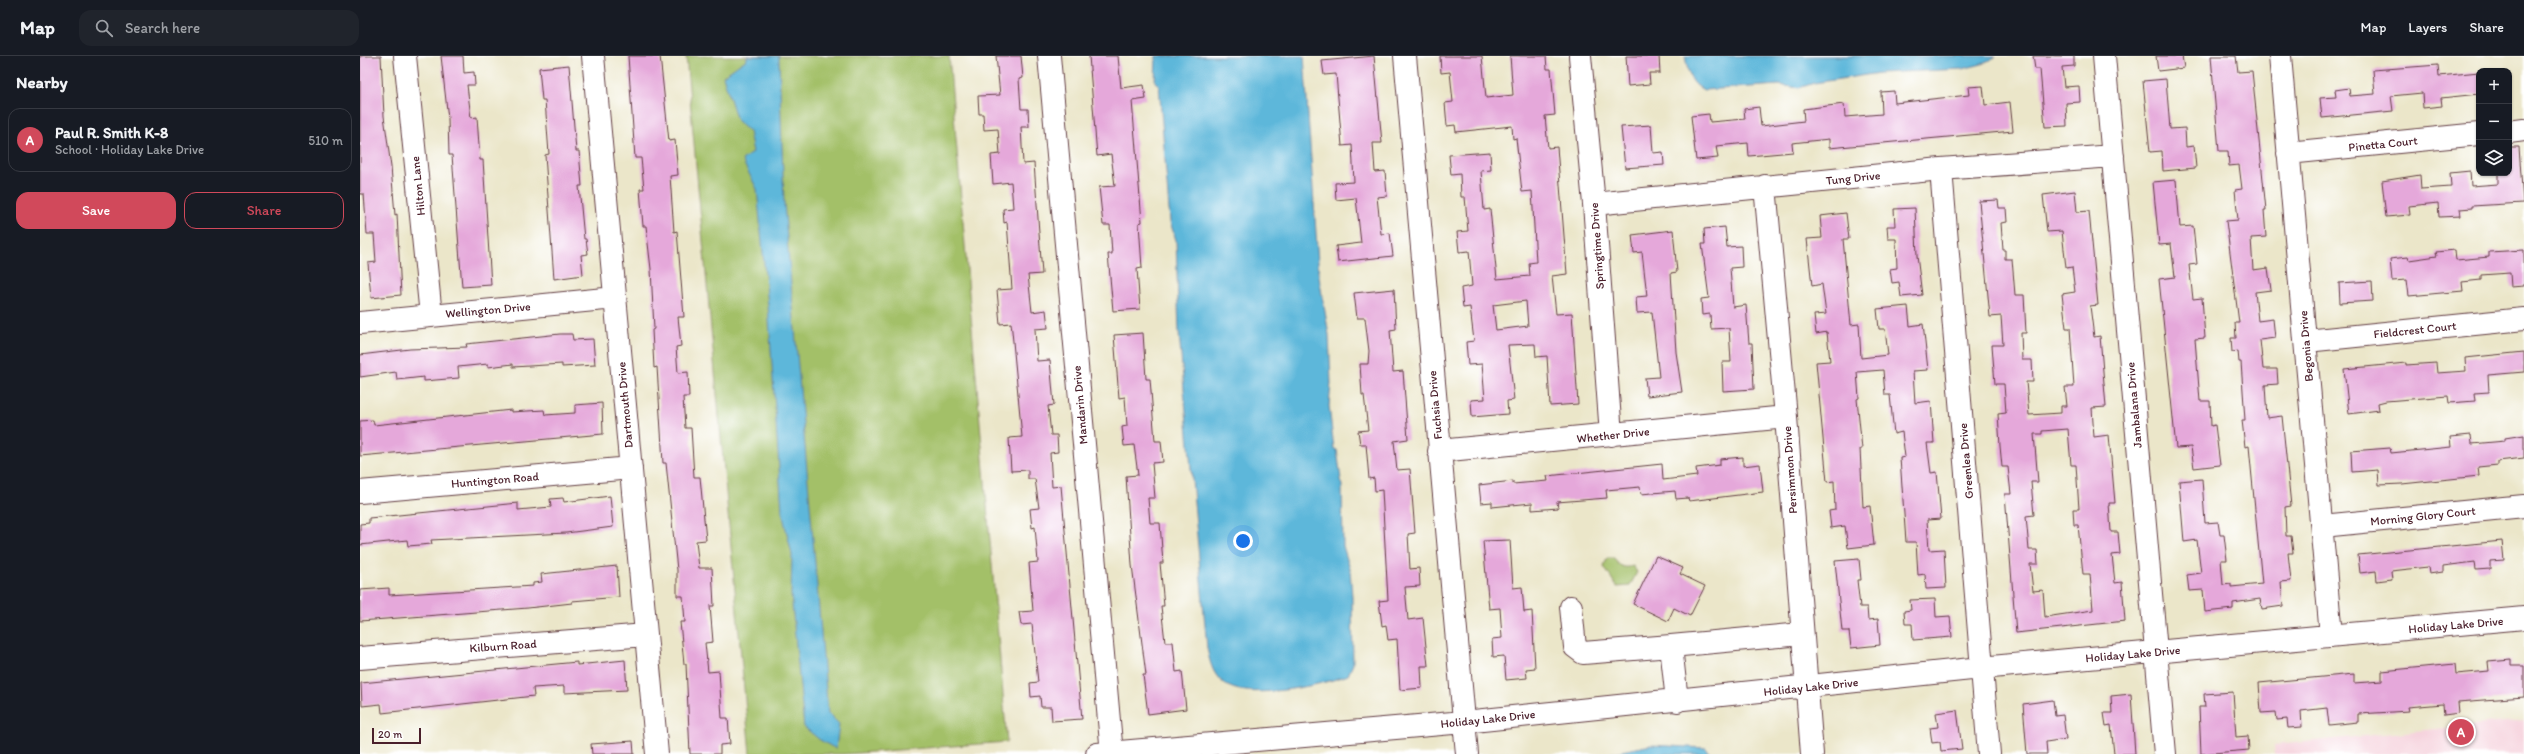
<!DOCTYPE html>
<html lang="en">
<head>
<meta charset="utf-8">
<style>
	:root { --surface:#171b24; --page:#20242c; --text:#f1f3f6; --muted:#9ea1a6; --line:#363941; --accent:#d1495b }
	body { margin:0; font-family:Itim,sans-serif; background:var(--page); color:var(--text) }
	.controls { position:absolute; right:12px; top:12px; display:grid; overflow:hidden; border-radius:8px; box-shadow:0 1px 3px #0004 }
	.controls button { width:36px; height:36px; display:grid; place-items:center; padding:0; border:0; border-bottom:1px solid var(--line); background:var(--surface); color:var(--text); font:20px sans-serif }
	.scale { position:absolute; left:12px; bottom:10px; width:49px; box-sizing:border-box; padding-left:4px; border:2px solid #4a1f2b; border-top:0; font-size:11px; line-height:14px; white-space:nowrap; color:#4a1f2b; -webkit-text-stroke:3px #fff; paint-order:stroke }
	.you { position:absolute; left:883px; top:485px; width:14px; height:14px; margin:-10px; border:3px solid #fff; border-radius:50%; background:#1a73e8; box-shadow:0 0 0 6px #1a73e833 }
	.badge { display:grid; place-items:center; width:26px; height:26px; border-radius:50%; background:var(--accent); color:#fff; font-size:13px; font-weight:700 }
	.pin { position:absolute; translate:-50% -50%; border:2px solid #fff; box-shadow:0 1px 4px #0006 }
	.list { margin:0; padding:0; list-style:none }
	h2 { display:flex; justify-content:space-between; align-items:center; height:52px; margin:0; padding:0 16px; font-size:17px }
	h2 small { font-size:13px; font-weight:400; color:var(--muted) }
	.list li { display:grid; grid-template-columns:26px 1fr auto; gap:12px; align-items:center; box-sizing:border-box; height:64px; margin:0 8px 8px; padding:0 8px; border:1px solid var(--line); border-radius:12px }
	.list b { display:block; font-size:15px; white-space:nowrap }
	.list p { margin:0; font-size:13px; white-space:nowrap; color:var(--muted) }
	.list em { font-size:13px; font-style:normal; color:var(--muted) }
	.actions { display:flex; gap:8px; padding:12px 16px }
	.actions a { flex:1; padding:9px 0; border:1px solid var(--accent); border-radius:12px; text-align:center; font-size:14px; color:var(--accent) }
	.actions .main { background:var(--accent); color:#fff }
	.icon { flex:none; width:22px; height:22px; fill:none; stroke:currentColor; stroke-width:2; stroke-linecap:round; stroke-linejoin:round }
	.map { position:relative; flex:none; width:2164px; height:698px; overflow:hidden }
	header { display:flex; align-items:center; gap:24px; box-sizing:border-box; height:56px; padding:0 20px; background:var(--surface); border-bottom:1px solid var(--line) }
	header strong { font-size:19px }
	nav { display:flex; gap:22px; margin-inline-start:auto; font-size:14px }
	.search { width:280px; height:36px; background:var(--page); display:flex; align-items:center; gap:10px; box-sizing:border-box; padding:0 14px; border-radius:12px; color:var(--muted); font-size:15px }
	main { display:flex }
	aside { flex:1; background:var(--surface) }
	.map>svg:first-child { display:block }
	.built { fill:#f5cfda }
	.green { fill:#a3c067; stroke:#767049 }
	.water { fill:#5db7da; stroke:#546b82 }
	.building { fill:#e5a8da; fill-rule:evenodd }
	.lines { fill:none; stroke-linecap:round; stroke-linejoin:round }
	.minor-casing { stroke:#623d43; stroke-width:24 }
	.minor { stroke:#fff; stroke-width:22 }
	.labels { text-anchor:middle; dominant-baseline:central; stroke-width:4; stroke-linejoin:round; paint-order:stroke }
	.street-label { font-size:12px; fill:#4a1f2b; stroke:#fff }
</style>
</head>
<body>
<header>
<strong>Map</strong>
<div class="search"><svg class="icon" aria-label="search" viewBox="0 0 24 24"><circle cx="10" cy="10" r="6"/><path d="M15 15l6 6"/></svg>Search here</div>
<nav><a>Map</a><a>Layers</a><a>Share</a></nav>
</header>
<main>
<aside>
<h2>Nearby<small></small></h2>
<ul class="list">
<li><span class="badge">A</span><div><b>Paul R. Smith K-8</b><p>School · Holiday Lake Drive</p></div><em>510 m</em></li>
</ul>
<div class="actions"><a class="main">Save</a><a>Share</a></div>
</aside>
<div class="map">
<svg width="2164" height="698" viewBox="0 0 2164 698">
	<rect width="100%" height="100%" fill="#fff"/>
	<filter id="ink" filterUnits="userSpaceOnUse"><feTurbulence type="fractalNoise" baseFrequency=".025" numOctaves="2"/><feDisplacementMap in="SourceGraphic" scale="8" xChannelSelector="R" yChannelSelector="G"/><feConvolveMatrix kernelMatrix="1 2 1 2 8 2 1 2 1" color-interpolation-filters="sRGB"/></filter>
	<filter id="wash" filterUnits="userSpaceOnUse"><feTurbulence type="fractalNoise" baseFrequency=".012" numOctaves="4" result="noise"/><feDisplacementMap in="SourceGraphic" scale="16" xChannelSelector="R" yChannelSelector="G"/><feGaussianBlur stdDeviation="0.9" result="paint"/><feColorMatrix in="noise" values="0 0 0 0 0 0 0 0 0 0 0 0 0 0 0 0 0 1.4 0 .05"/><feComposite in="paint" operator="in"/></filter>
	<g filter="url(#wash)">
		<rect width="100%" height="100%" fill="#ebe6c9"/>
		<path class="built" d="M2164,664v34h-249l-1,-9z"/>
		<path class="green" d="M326,0h263l58,686 -163,12h-94z
			M1247,502h7c4,8 10,11 19,8l4,6 -7,14 -13,1 -13,-20z"/>
		<path class="water" d="M387,0h32v3l5,144 44,510 11,11 -3,25 -16,-9 -16,-13 -13,-133 1,-39 -10,-43 -14,-206 -11,-117 -15,-29 11,-8 -4,-21 -12,-10 -14,-45 24,-17z
			M796,0h148l15,221 10,58 2,48 -2,23 5,43 3,1 5,37 1,59 7,23 2,28 1,67 -5,11c-26,10 -94,25 -120,11 -15,-9 -18,-23 -21,-38l-28,-315 -3,-93 -6,-18 -11,-137 -4,-3z
			M1325,0h311l-10,7 -24,6 -83,4 -65,10 -15,5 -20,-3 -75,5c-15,-7 -16,-19 -19,-34z
			M1291,689l55,3 4,6h-103z"/>
		<g id="blocks">
			<path class="building" d="M0,0h21l3,60 7,51 4,48 2,-1 4,81 -30,3 -3,-35 8,-1 -2,-28h-7l-3,-40h-4z
				M81,0h22l1,17 10,-1 1,13h-8l4,33 6,-1 3,43h3l8,125 -29,2 -10,-132h-3l-1,-36z
				M268,0h32l9,85 6,-1 3,35 -8,1 4,56 3,-1 7,86h-6l3,29 -5,1 2,26 10,-1 1,25h-6l2,31h6l3,49h6l6,63 -10,1 3,27h13l2,38h-4l3,36 -8,1 3,29 11,-1 3,47h6l2,26 -10,1v9h-30l-4,-90h-2l-4,-42h5l-2,-26h-6v-26l-11,-107h-3l-6,-96 -3,1 -2,-38 2,-1 -3,-60 -5,-43h-3l-3,-37h4l-3,-31h-6z
				M636,0h25l2,22 -4,1 2,30h7l1,18h-8l2,37 11,-1 8,111 -14,1 4,37 14,-2 2,18 -13,1 2,32 13,-1 4,45 -6,1 3,29h6l1,17 -8,1 2,34 9,-1 21,233 -30,2 -1,-14h-10l-1,-11 -9,1 -1,-14 8,-1 -6,-58 -11,1 -2,-13 14,-1 -4,-48 9,-1 -3,-35 -3,1 -2,-19 9,-1 -4,-29h-7v-9l-17,1 -2,-33 13,-1 -10,-106 -1,-8 -11,1 -3,-34 15,-1 -5,-67 -3,1 -1,-14 10,-1 -2,-26 -18,2 -2,-29 9,-1 -2,-25 -14,1 -1,-16h-4l-1,-18 22,-1z
				M729,0h29l3,32 23,-3 2,14 -14,2 10,121 -3,1 3,45 -5,1 3,40 -27,2 -5,-57h4l-2,-29h-7l-4,-38 16,-1 -4,-32 -14,2z
				M1014,0l8,87h-9l2,29 10,-1 2,25 -10,1 4,37 9,-1 3,23 -55,6 -2,-16 25,-3 -5,-45 -20,2 -1,-17 19,-1 -2,-37 -10,1 -6,-72 -12,1 -2,-14z
				M1080,0h42l4,42 27,-3 -3,-39h36l1,13h4l4,46 -10,1 3,32 9,-1 10,127 -15,2 4,38 16,-1 6,91 -28,2 -3,-50 -11,1 -1,-13 -27,1 6,55 -7,1 1,13 -36,3 -1,-17 14,-1 -3,-35 -14,1 -2,-23 8,-1 -4,-34 -7,1 -2,-20 11,-2 -3,-35 -10,1 -2,-20 11,-1 -3,-34h-4l-1,-23 -9,1 -2,-20 41,-3 1,18 -10,1 3,39 6,-1 7,70 33,-3 -1,-13 7,-1 -4,-71 -10,1 -6,-54 -3,1 -1,-13 -56,6 -1,-7 -8,1 -2,-23 8,-1 -3,-30 -9,1zM1166,245l2,25 -32,4 -3,-25z
				M1266,0h33l1,17h-11l1,11 -22,2z
				M1673,0h41v10l-12,1 2,20 15,-1 1,16 -14,1 1,23 -22,1 -5,-58h-5z
				M1796,0h26l2,12 -26,3z
				M1851,0h25l2,16 14,-1 14,139h-2l2,27 -15,1 2,32 15,-2 3,22 -16,2 3,29 15,-2 2,19 -15,2 3,29h14l1,15 -13,1 2,33 15,-2 9,90 -6,1 1,29h5l2,17h-5l3,28 -10,1 2,24 -21,3 -2,-10 -27,4v6l-28,3 -2,-22 -14,1 -2,-16 14,-2 -4,-33 -13,2 -5,-61 23,-2 3,44 13,-1 2,13h4l3,25h-6l2,25 8,-1v3l31,-3 -13,-138 -4,1 -3,-27h3l-4,-58h-2l-1,-11 -6,1 -1,-14h5l-1,-15h4l-13,-102 12,-1 -3,-30 7,-1 -3,-24 -10,1 -1,-15h-9z
				M209,9l7,86h3l3,35h-3l5,53h2l2,15 -7,1 2,20 -29,4 -9,-124 4,-1 -4,-54h-3l-3,-32z
				M2078,9l1,11 40,-4v22l-38,4 1,8 -19,2 -1,-15 -31,3 2,15 -71,7 -2,-20 16,-1 -1,-7 14,-2 1,8 25,-2 -2,-24z
				M1806,23l4,50 15,-1 1,19 8,-1 2,22 -33,3 -1,-20 -12,1 -7,-71z
				M1623,30l2,19 25,-3 3,29 -184,17v-9l-37,4 1,9 -44,4 -1,-13 -32,3 2,12 -22,2 -5,-44 18,-2 1,8 35,-3 -1,-10 15,-2 2,19 43,-5 -1,-12 41,-5 1,13 37,-3 -1,-22 13,-1 1,12 74,-8 -1,-8z
				M1291,69l2,28 10,-1 1,13 -39,3 -4,-41z
				M2149,91h10l4,56 -51,3v2l-12,1 1,7 -22,1 -1,-14 -29,3 1,9 -24,2 -4,-36 38,-6 1,14 30,-2 -1,-14 20,-2 1,15 27,-2v-11h11z
				M1816,124l4,47 13,-1 4,38 -8,1 4,34 9,-1 3,40 -10,1 5,62h10l1,25 4,-1 5,40 -26,3 -3,-21 -15,1 -17,-169 16,-2 -4,-33 -12,1 -6,-63z
				M1715,135l2,21 12,-1 9,94 -8,1 4,31 6,-1 6,71 -14,1 2,29 15,-2 6,68h-6l2,29h7l2,22 -8,1 3,28 7,-1 3,39 -109,12 -11,-139h6l-3,-27h-6l-2,-21 -2,-32 8,-1 -2,-29h-9l-3,-39h11l-2,-29 -11,1 -11,-116 19,-1 1,8h7l1,14 -6,1 2,27h2v9h7l3,36h9l2,38h-5l1,27h10l1,22h-7l3,33 32,-2v-7h6l-2,-19h9l-4,-59h-4l-4,-34 13,-2 -3,-25 -6,1 -4,-37 -15,1 -4,-37zM1708,373l3,36h5l3,44h-6l1,16h4l5,49h7l3,36 -48,7 -2,-27 -10,1 -3,-27h8l-1,-14h-8l-3,-34 8,-1 -3,-33h7l-4,-48h8v-3z
				M1555,152l2,48 5,39 -21,2 -2,-15 -7,1 -2,-14 7,-1 -1,-29h-8l-1,-13h8l-1,-17z
				M1486,157l3,26h-6l8,86 8,-1 2,34 27,-3 -3,-26h-6l-2,-20 31,-3 2,20 13,-2 5,46 -15,1 2,32 16,-2 3,42h-7l4,30 6,-1 4,47 -14,1 2,30 15,-1 2,39 -20,1 -1,-15 -7,1 -2,-33h-10l-6,-84 5,-1 -3,-25 -8,2 -4,-39h-5l-2,-25 -26,2 2,26 -2,1 5,50h-2l3,58 7,-1 4,39 -26,3 -3,-22 -14,2 -2,-17 6,-1 -1,-29 -7,1 -11,-120 14,-1 -3,-29 -11,2 -2,-19 12,-1 -4,-30 -10,2 -5,-47 15,-1 -2,-22z
				M1365,171l2,20 14,-1 1,21 -12,1 3,39 13,-2 3,38h3l2,46 -31,2 -1,-29h9l-2,-34 -18,1 -1,-15 -8,1 -1,-16 8,-1 -7,-54h3l-1,-15z
				M1313,174l4,42 -6,1 5,79 6,40 -35,4 -2,-18 14,-1 -7,-65 -15,1 -1,-16 11,-1 -5,-44 -8,1 -2,-18z
				M2095,194l1,10 33,-3v-5l35,-2v36l-13,1 -1,-14 -29,2v5l-19,2 1,9 -54,5 -2,-16 -15,1 -2,-22 18,-2 1,3 28,-4 -1,-4z
				M2012,225l1,20 -33,2 -1,-20z
				M1034,233l2,40 -6,1 3,42 10,-1 5,68 -14,2 3,29 13,-1 5,64 -7,1 2,35 9,-1 1,18 -15,1 3,33 15,-2 5,48h-7l1,22 -22,2 -3,-51 -9,1 -2,-15 -4,1 -3,-25 9,-1 -6,-110 -7,1 -1,-13 -5,1 -3,-35h-6l-2,-13 10,-1 -4,-35h-2l-2,-31h8l1,-13 -4,-33h-8l-3,-25z
				M783,277l3,46h4l5,62h6l2,21 -11,1 3,35h-7l2,25h10l3,40h-3l4,43h-3l4,36h8l3,30 6,-1 4,38 -38,5 -5,-39h3l-14,-110 -6,-89 12,-1 -4,-30 -10,1 -2,-19 5,-1 -2,-29 -6,1 -5,-63z
				M200,278h12l1,6 20,-1 2,26 -33,2v-3l-49,3v-3l-25,3v-3l-30,3 1,11 -35,3v-4l-27,3 -1,-8 -36,5v-22l50,-6 57,-2 -1,-3z
				M2164,296v20l-36,3 1,17 -15,1 1,8 -26,2 -1,-7 -62,5 -8,2 1,7 -30,4 -5,-45 62,-6v2l30,-2 1,10 29,-2 -1,-13z
				M242,347l1,31 -243,22v-35l13,-1 1,5 137,-15v2l33,-2 1,5 30,-2v-8z
				M2111,379l1,9 33,-3v-3l19,-3v23l-26,3v4l-20,2 1,9 -77,8 -23,1 -1,-15 -26,2 -1,-21 39,-3 1,5 60,-6 -1,-10z
				M1383,401v9l17,-2 3,28 -74,9 -1,-3 -12,1 -1,-8 -34,3 -1,-7 -34,3 1,8 -50,4 1,6 -26,2v-7l-40,4v-5l-11,1 -2,-18 34,-4v3l35,-3 -1,-5 115,-12 1,16 34,-4 -1,-8 24,-3v-6z
				M250,440l3,31 -47,6 -135,7 1,4 -24,2 -1,-6 -47,5v-21l9,-1v-5l149,-15v7l33,-3 -1,-8 13,-1 1,4z
				M1150,484l3,48 9,-1 2,25 8,-1 3,57 -9,1 1,9 -21,2 -2,-24 -11,1 -1,-18 10,-1 -2,-30 -11,1 -6,-68z
				M2142,485l2,19 -14,1v8l-14,1 -1,-8 -32,4v6l-14,2 -1,-7 -37,4 1,8 -15,2 -1,-10 -16,2 -2,-18z
				M1296,500l27,12 -3,6 25,12 -15,30 -16,-8 -6,13 -35,-17z
				M1499,503l2,21h-4l3,27h7l1,13 10,-1 2,26 -29,3 -2,-17h-7l-7,-70z
				M257,510l2,31 -47,4v2l-44,5 -168,13v-31l29,-2v7l144,-9v-3l9,-1 -1,-8z
				M1575,543l1,18 14,-1 2,21 -39,3 -1,-16h-7l-1,-13 7,-1 -1,-10z
				M265,604l2,30 -63,3v-7l-31,2 1,8 -152,17 -1,-9 -19,2 -1,-23 216,-21v3z
				M2151,604v6h13v31l-66,5 1,11 -15,2 -1,-11 -35,3 1,4 -51,3v8l-29,3 -2,-17 -26,3 1,16 -14,1 -1,-9 -10,1 -1,-8 -15,1 -2,-30 95,-9v9l28,-2v-10l73,-7 1,10 33,-3 -1,-9z
				M1873,636l3,45 12,-1 1,14 -48,4 -2,-47h6l-1,-13z
				M1771,638l4,60h-21l-3,-29 -5,1 -2,-13h8l-1,-17z
				M1693,644l2,16 8,-1 3,24 -20,3 1,12h-20l-4,-50z
				M1597,654l5,39 -21,2 -1,-9 -8,1 -2,-15 8,-1 -2,-14z
				M273,685l1,13h-42l-1,-10z"/>
		</g>
	</g>
	<g filter="url(#ink)">
		<use href="#blocks" fill-opacity="0" stroke="#623d43" stroke-width="1"/>
		<g class="lines">
			<defs>
				<path id="minor" d="M45,0l26,260
					M233,0l64,698
					M689,0l63,698
					M1045,0l62,698
					M1220,0l14,148 17,231
					M1744,0l61,698
					M1920,0l51,580
					M2149,76l15,-2
					M1928,97l191,-19
					M1581,113l48,585
					M1405,130l21,231 26,337
					M1234,148l347,-35 172,-13
					M0,267l255,-25
					M1946,285l218,-22
					M1079,395l347,-34
					M0,436l271,-24
					M1962,470l202,-20
					M1211,551l4,40 8,6 88,-7 6,55
					M1311,590l131,-12
					M0,602l286,-23
					M737,698l367,-32 517,-54 543,-50"/>
			</defs>
			<use href="#minor" class="minor-casing"/>
			<use href="#minor" class="minor"/>
		</g>
	</g>
	<g class="labels">
		<g class="street-label">
			<text transform="translate(2023 88) rotate(-6)">Pinetta Court</text>
			<text transform="translate(1493 122) rotate(-6)">Tung Drive</text>
			<text transform="translate(58 130) rotate(-96)">Hilton Lane</text>
			<text transform="translate(1237 190) rotate(-94)">Springtime Drive</text>
			<text transform="translate(128 254) rotate(-5)">Wellington Drive</text>
			<text transform="translate(2055 274) rotate(-6)">Fieldcrest Court</text>
			<text transform="translate(1946 290) rotate(-95)">Begonia Drive</text>
			<text transform="translate(265 349) rotate(-95)">Dartmouth Drive</text>
			<text transform="translate(720 349) rotate(-95)">Mandarin Drive</text>
			<text transform="translate(1075 349) rotate(-95)">Fuchsia Drive</text>
			<text transform="translate(1774 349) rotate(-95)">Jambalana Drive</text>
			<text transform="translate(1253 379) rotate(-6)">Whether Drive</text>
			<text transform="translate(1606 405) rotate(-95)">Greenlea Drive</text>
			<text transform="translate(1430 414) rotate(-94)">Persimmon Drive</text>
			<text transform="translate(135 424) rotate(-5)">Huntington Road</text>
			<text transform="translate(2063 460) rotate(-6)">Morning Glory Court</text>
			<text transform="translate(2096 569) rotate(-5)">Holiday Lake Drive</text>
			<text transform="translate(143 590) rotate(-4)">Kilburn Road</text>
			<text transform="translate(1773 598) rotate(-5)">Holiday Lake Drive</text>
			<text transform="translate(1451 631) rotate(-6)">Holiday Lake Drive</text>
			<text transform="translate(1128 663) rotate(-6)">Holiday Lake Drive</text>
		</g>
	</g>
</svg>
<div class="controls">
<button>+</button>
<button>−</button>
<button><svg class="icon" aria-label="layers" viewBox="0 0 24 24"><path d="M12 4l9 5-9 5-9-5zM3 14l9 5 9-5"/></svg></button>
</div>
<div class="scale">20 m</div>
<div class="you"></div>
<div class="pin badge" style="left:2101px;top:676px">A</div>
</div>
</main>
</body>
</html>
